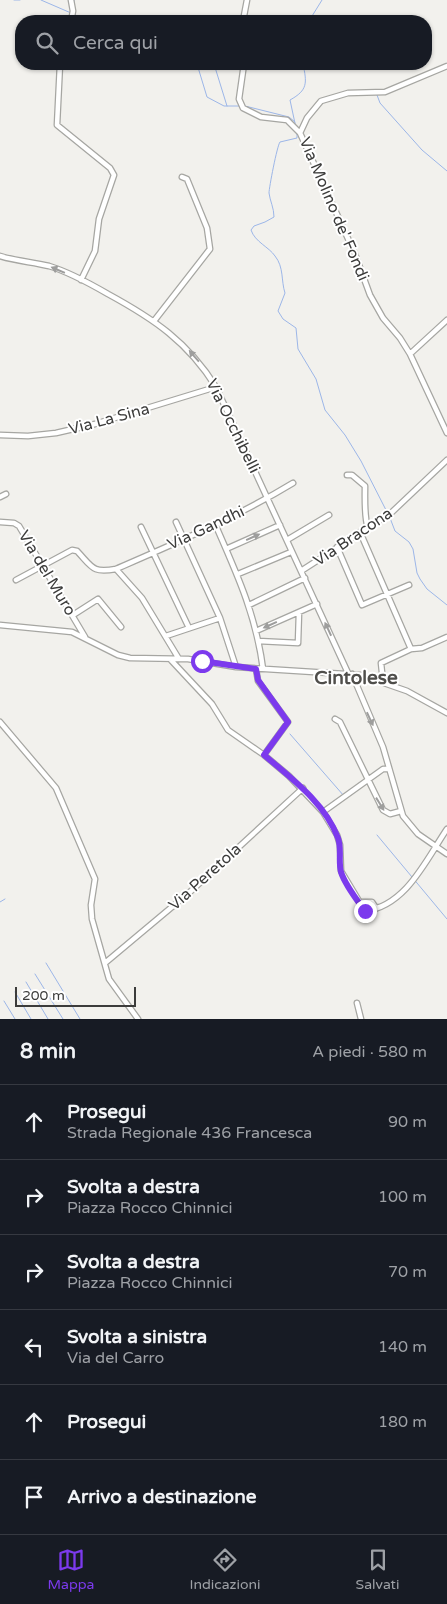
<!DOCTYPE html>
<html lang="it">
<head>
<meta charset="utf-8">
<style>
	:root { --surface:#171b24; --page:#242831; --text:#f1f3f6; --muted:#9ea1a6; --line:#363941; --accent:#7c3aed }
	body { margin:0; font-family:"Varela Round",sans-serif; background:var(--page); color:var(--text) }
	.scale { position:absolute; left:15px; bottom:12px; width:121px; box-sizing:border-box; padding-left:5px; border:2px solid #3c3c3b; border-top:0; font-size:14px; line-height:18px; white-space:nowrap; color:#3c3c3b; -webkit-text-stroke:4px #fff; paint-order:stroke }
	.stop { position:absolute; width:15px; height:15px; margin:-11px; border:4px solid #7c3aed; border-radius:50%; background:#fff }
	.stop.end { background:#7c3aed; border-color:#fff; box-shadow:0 1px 5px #0008 }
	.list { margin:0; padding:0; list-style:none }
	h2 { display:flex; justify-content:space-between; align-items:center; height:65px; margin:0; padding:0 20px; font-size:21px }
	h2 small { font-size:16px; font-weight:400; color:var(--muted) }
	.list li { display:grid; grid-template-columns:32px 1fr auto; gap:15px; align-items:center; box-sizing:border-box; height:75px; padding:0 20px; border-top:1px solid var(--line) }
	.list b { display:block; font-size:19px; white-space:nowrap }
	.list p { margin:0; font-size:16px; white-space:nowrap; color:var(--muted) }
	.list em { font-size:16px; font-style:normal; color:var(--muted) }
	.icon { flex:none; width:28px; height:28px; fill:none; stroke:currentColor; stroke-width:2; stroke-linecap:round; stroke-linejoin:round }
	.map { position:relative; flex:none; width:447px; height:1019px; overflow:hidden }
	.search { position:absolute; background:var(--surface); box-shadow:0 1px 4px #0004; left:15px; right:15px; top:15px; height:55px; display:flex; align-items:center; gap:12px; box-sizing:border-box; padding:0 18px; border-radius:20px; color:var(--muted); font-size:19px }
	.sheet { height:515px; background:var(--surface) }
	nav { display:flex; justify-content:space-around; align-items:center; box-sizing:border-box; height:70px; border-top:1px solid var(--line); background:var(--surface); font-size:14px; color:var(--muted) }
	nav a { display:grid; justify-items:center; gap:2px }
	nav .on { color:var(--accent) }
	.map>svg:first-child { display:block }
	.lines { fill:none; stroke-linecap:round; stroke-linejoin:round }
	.stream { stroke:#9cb6e8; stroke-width:1 }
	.minor-casing { stroke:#a6a6a2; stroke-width:7 }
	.minor { stroke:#fff; stroke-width:4.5 }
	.oneway { fill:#9e9e9d }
	.route { stroke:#7c3aed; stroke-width:6 }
	.labels { text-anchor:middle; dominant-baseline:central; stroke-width:4; stroke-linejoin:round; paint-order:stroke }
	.street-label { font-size:16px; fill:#3c3c3b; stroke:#fff }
	.quarter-label { font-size:19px; font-weight:bold; fill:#4f4e4b; stroke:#fff }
</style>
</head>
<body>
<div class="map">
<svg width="447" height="1019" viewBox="0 0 447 1019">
	<rect width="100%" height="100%" fill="#f2f1ed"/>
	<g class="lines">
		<path class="stream" d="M14,0h6
			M41,0l30,13
			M74,0v6
			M75,15l20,6
			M309,21l13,-21
			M197,64l10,33 17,9h17
			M214,64l13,42
			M377,95l3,8 42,47 25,21
			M245,106l44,11 6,5
			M296,128l-6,-28c18,-10 17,-17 13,-36
			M297,132v6l-17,4c-3,4 -11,46 -11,51 1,8 5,15 5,24l-9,5 -11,4 -3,4c4,12 18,17 24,26 9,11 6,25 10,37l-7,18 5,8 13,9 2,21 18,30 9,31 20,25 16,26 26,51
			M390,518l5,13 14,11 4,7 4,24 3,6 7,10 20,16
			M290,734l54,62
			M377,835l70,84
			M0,902l5,-3
			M46,963l34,56
			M35,974l28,45
			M26,982l22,37
			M15,992l16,27
			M4,1001l11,18"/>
		<defs>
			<path id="minor" d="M71,0l2,11 -2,10
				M243,21l4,-21
				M60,64l-3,61 53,43 4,7 -15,44 -4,32 -14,29
				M244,64l-5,35 4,9 18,9 26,3 13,13
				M0,256c16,5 33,6 49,10 20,6 40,17 59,28 46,25 80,48 108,93l132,286
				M447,320l-37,34 37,79
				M154,321l56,-72 -3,-21 -20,-49 -5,-2
				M410,354l-10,-16 -17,-20 -13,-23 -15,-41 -55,-121 7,-15 14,-17 27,-8 37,-1 62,-26
				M0,435l28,1 28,-3 39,-9 121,-37
				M347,475h5l13,11c0,11 -1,31 3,42
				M0,497l6,-3
				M0,522l14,1 5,3 66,111
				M176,522l44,96 16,49
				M215,524c22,50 41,91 48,145
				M141,527l48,101
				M360,532l51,117 11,-1 25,-11
				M287,540l42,-25
				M337,547l25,58 47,-20
				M226,549l54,-24
				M116,569l26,29 37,61
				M301,571l90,-58 56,-53
				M238,574l53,-22
				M16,580l56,-30 5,1c16,17 15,22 39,18 60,-26 121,-52 177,-86
				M249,605l56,-27
				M73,615l25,-16 23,28
				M0,625l72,7 46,23 12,3 58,1 48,8 125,8 46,16 40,22
				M256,631l61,-27
				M166,636l54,-18
				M258,641l40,2 1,-31
				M170,659l42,45 16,26 36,25 25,21 34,36 14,23 3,10 1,26 24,40c41,-5 61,-51 82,-82
				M256,669l2,12 30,41 -24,33
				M352,674l31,73 20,69 15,18 29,20
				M383,682l-2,-19 30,-14
				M335,719l5,3 43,88 7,4 11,-3
				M0,722l56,66 39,91 -4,26 1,14 17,60 29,40
				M323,812l60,-43h5
				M360,904l2,-2h10l4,6 4,-1
				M105,963l86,-72 112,-103
				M357,1003l4,16"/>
		</defs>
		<use href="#minor" class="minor-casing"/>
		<use href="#minor" class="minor"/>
	</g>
	<defs><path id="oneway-solid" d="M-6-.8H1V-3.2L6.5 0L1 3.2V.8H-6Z" transform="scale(1.25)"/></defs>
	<g class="oneway">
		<use href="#oneway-solid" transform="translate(58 270) rotate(-157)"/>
		<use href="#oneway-solid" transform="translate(194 356) rotate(-131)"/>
		<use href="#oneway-solid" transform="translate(253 537) rotate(-24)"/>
		<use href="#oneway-solid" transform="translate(270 625) rotate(156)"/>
		<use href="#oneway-solid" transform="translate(328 629) rotate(-115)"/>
		<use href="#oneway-solid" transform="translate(370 719) rotate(65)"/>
		<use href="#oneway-solid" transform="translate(380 804) rotate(58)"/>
	</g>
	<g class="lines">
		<path class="route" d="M202,661l54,8 2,11 30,42 -24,33c27,23 61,48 74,83 4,11 0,23 3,34 4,13 16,28 24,39"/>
	</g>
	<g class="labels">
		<g class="street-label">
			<text transform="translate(334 209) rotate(67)">Via Molino de' Fondi</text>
			<text transform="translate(109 419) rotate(-15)">Via La Sina</text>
			<text transform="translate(233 426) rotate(64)">Via Occhibelli</text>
			<text transform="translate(206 528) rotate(-25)">Via Gandhi</text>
			<text transform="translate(353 537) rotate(-34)">Via Bracona</text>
			<text transform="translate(47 573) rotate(59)">Via del Muro</text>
			<text transform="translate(205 877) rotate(-42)">Via Peretola</text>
		</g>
		<g class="quarter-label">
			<text x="356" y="678">Cintolese</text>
		</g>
	</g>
</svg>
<div class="scale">200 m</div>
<div class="stop" style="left:202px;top:661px"></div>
<div class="stop end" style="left:365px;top:911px"></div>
<div class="search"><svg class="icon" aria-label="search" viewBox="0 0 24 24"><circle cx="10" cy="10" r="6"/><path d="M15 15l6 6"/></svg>Cerca qui</div>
</div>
<section class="sheet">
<h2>8 min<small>A piedi · 580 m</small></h2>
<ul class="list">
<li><svg class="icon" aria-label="ahead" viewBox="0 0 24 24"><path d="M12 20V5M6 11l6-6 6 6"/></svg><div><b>Prosegui</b><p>Strada Regionale 436 Francesca</p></div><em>90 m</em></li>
<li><svg class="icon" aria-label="right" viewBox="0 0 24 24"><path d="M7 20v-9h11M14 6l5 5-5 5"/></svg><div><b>Svolta a destra</b><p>Piazza Rocco Chinnici</p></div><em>100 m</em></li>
<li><svg class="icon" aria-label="right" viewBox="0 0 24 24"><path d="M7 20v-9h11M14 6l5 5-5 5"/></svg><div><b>Svolta a destra</b><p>Piazza Rocco Chinnici</p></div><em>70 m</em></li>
<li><svg class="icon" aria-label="left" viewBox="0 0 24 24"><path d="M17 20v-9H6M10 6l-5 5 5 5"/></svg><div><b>Svolta a sinistra</b><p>Via del Carro</p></div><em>140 m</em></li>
<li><svg class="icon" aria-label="ahead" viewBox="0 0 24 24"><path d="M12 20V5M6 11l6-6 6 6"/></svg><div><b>Prosegui</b></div><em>180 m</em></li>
<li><svg class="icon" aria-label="arrive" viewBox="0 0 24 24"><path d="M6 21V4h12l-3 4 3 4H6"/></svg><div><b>Arrivo a destinazione</b></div></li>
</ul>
</section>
<nav>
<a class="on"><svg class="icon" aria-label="map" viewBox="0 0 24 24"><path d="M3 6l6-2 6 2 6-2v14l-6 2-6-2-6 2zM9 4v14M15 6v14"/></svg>Mappa</a>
<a><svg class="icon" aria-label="directions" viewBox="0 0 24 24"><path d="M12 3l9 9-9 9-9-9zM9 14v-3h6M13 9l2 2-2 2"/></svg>Indicazioni</a>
<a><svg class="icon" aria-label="saved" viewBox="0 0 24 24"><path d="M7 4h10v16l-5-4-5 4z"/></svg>Salvati</a>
</nav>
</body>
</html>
